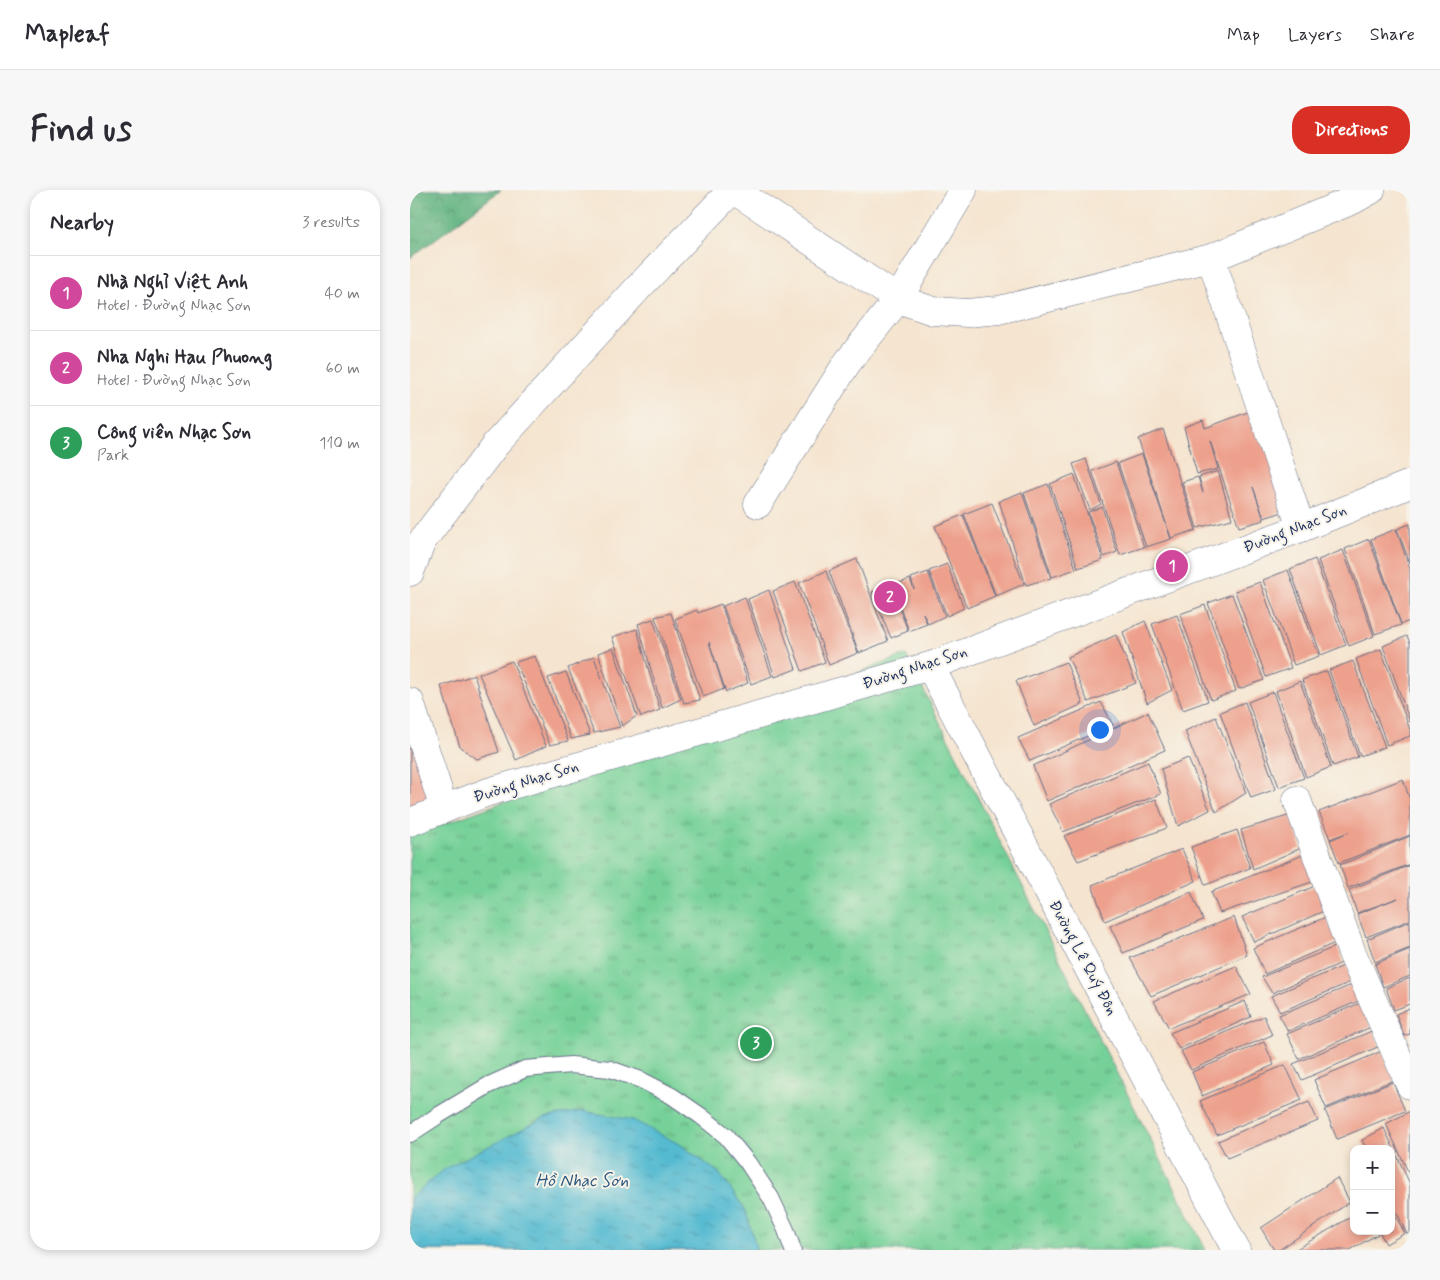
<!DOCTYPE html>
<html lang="en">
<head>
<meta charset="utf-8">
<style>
	:root { --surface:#fff; --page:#f7f7f7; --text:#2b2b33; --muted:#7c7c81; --line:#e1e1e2; --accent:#d93025 }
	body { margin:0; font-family:Mynerve,sans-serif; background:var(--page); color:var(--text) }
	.controls { position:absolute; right:15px; bottom:15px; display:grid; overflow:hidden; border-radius:10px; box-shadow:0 2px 8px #0003 }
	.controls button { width:45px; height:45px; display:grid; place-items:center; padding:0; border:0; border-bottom:1px solid var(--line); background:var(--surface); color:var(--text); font:25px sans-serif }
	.you { position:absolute; left:689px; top:539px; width:18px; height:18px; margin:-12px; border:4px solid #fff; border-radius:50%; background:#1a73e8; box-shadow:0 0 0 8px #1a73e833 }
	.badge { display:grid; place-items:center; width:32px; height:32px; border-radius:50%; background:var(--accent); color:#fff; font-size:16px; font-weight:700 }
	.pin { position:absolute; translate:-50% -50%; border:2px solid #fff; box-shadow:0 1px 5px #0006 }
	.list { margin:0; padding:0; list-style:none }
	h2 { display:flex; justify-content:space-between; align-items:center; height:65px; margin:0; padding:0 20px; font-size:21px }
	h2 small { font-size:16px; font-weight:400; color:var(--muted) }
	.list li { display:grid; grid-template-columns:32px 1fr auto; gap:15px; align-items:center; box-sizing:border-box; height:75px; padding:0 20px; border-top:1px solid var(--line) }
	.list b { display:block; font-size:19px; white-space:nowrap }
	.list p { margin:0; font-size:16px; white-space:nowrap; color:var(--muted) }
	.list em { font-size:16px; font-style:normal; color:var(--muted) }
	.map { position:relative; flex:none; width:1000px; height:1060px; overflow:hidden; border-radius:20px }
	header { display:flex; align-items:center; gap:30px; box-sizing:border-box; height:70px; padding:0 25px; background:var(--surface); border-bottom:1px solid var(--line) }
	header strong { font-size:24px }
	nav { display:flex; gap:28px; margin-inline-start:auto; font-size:18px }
	.intro { display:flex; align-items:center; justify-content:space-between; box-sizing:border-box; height:120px; padding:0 30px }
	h1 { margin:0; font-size:35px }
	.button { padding:12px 22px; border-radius:20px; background:var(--accent); color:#fff; font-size:18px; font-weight:700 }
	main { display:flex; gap:30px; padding:0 30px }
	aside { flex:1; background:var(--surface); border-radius:20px; box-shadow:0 2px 8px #0003 }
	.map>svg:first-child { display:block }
	.forest { fill:url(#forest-crowns); stroke:#3e716f }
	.park { fill:url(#park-tufts); stroke:#48807b }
	.water { fill:url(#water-ripples); stroke:#367497 }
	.building { fill:#eda08c }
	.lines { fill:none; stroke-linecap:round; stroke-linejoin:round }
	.lane-casing { stroke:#676f86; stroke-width:18 }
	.street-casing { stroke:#676f86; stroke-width:29 }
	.secondary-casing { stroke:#676f86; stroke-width:29 }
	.lane { stroke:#fff; stroke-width:16 }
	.street { stroke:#fff; stroke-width:28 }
	.secondary { stroke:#fff; stroke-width:28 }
	.labels { text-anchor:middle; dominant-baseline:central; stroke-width:4; stroke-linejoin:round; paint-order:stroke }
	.street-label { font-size:16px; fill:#1b2f5e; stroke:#f7f3e8 }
	.water-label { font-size:18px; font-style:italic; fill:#2c5980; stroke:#f7f3e8 }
</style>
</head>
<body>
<header>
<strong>Mapleaf</strong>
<nav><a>Map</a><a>Layers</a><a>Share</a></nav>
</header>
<div class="intro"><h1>Find us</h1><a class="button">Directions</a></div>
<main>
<aside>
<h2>Nearby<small>3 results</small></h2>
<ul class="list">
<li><span class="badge" style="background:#d1479c">1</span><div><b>Nhà Nghỉ Việt Anh</b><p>Hotel · Đường Nhạc Sơn</p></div><em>40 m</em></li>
<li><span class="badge" style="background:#d1479c">2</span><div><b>Nha Nghi Hau Phuong</b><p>Hotel · Đường Nhạc Sơn</p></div><em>60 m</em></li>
<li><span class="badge" style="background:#2e9e5b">3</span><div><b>Công viên Nhạc Sơn</b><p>Park</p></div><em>110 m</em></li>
</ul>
</aside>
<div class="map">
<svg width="1000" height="1060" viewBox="0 0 1000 1060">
	<defs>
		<pattern id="forest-crowns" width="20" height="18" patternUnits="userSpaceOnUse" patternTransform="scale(1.25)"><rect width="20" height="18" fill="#60b380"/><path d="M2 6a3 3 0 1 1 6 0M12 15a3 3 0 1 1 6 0" fill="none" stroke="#4e926c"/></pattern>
		<pattern id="park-tufts" width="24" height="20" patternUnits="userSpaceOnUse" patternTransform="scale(1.25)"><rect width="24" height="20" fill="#76d198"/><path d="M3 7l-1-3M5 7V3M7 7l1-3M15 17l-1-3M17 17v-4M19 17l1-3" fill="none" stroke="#60aa7f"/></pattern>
		<pattern id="water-ripples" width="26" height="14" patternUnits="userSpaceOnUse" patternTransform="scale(1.25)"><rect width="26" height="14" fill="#52bad0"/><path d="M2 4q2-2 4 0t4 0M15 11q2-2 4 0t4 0" fill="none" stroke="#4398ac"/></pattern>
	</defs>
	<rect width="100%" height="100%" fill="#f7f3e8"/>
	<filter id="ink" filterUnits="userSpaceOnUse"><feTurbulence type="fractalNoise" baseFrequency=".02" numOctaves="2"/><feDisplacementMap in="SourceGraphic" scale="10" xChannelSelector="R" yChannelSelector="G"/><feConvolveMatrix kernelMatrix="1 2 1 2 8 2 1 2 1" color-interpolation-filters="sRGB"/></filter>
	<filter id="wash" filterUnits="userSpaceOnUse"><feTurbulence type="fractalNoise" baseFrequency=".0096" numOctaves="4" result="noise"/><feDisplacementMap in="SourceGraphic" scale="20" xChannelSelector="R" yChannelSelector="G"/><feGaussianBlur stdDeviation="1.12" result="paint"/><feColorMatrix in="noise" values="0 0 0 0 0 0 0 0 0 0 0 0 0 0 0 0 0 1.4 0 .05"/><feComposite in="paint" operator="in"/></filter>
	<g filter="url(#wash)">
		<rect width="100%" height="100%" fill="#f5e5d0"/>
		<path class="forest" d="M0,0h91l-91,68z"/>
		<path class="park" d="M496,465l300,595h-796v-414z"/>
		<path class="water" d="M172,921l51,9 48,25 38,28 26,36 10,34 1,7h-346v-52l36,-30 98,-50z"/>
		<g id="blocks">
			<path class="building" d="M846,219l33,101 -25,8 -11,-31 11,33 -25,7 -29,-86 8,28 -21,5 -13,-47 19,-7 2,8z
				M753,239l33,101 -25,8 -33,-99z
				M732,264l29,85 -25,8 -28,-84z
				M676,269l15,45 -11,6 -17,-46z
				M706,272l28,85 -24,8 -28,-84z
				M808,281l14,48 -35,9 -15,-46 16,-5 5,16 -4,-16z
				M664,284l29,86 -25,8 -28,-84z
				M638,294l28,85 -24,8 -28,-84z
				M612,302l29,86 -25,7 -27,-84z
				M582,313l32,81 -28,12 -32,-82z
				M692,317l15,45 -13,5 -16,-45z
				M553,325l32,81 -28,12 -32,-82z
				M1000,334v39l-13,-34z
				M986,339l14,40v52l-9,3 -30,-85z
				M959,349l32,86 -26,9 -30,-85z
				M933,360l31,86 -25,10 -31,-86z
				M447,369l31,82 -29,12 -30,-82z
				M905,369l31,86 -25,10 -31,-86z
				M537,374l17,44 -17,8 -18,-45z
				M878,380l31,86 -25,9 -31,-85z
				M416,381l32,82 -29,12 -30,-82z
				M518,382l17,44 -17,8 -5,-11 4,11 -18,7 -17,-45 18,-7 4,10 -3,-11z
				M385,392l30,80 -23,9 -29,-80z
				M850,392l31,86 -25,9 -31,-86z
				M481,396l17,45 -17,7 -19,-46z
				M359,400l27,79 -21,8 -27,-78z
				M822,404l32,86 -25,9 -31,-86z
				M335,407l27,79 -21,8 -28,-78z
				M311,414l27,79 -22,9 -17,-50 15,47 -21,8 -28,-78 22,-9 1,3z
				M795,415l31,86 -25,9 -31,-86z
				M261,423l29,87 -16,3 -29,-86z
				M767,425l31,86 -25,9 -31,-86z
				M243,429l28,80 -19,9 -24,-84z
				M735,431l27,69 -25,13 -24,-71z
				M227,439l23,81 -19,7 -29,-80z
				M706,445l20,48 -48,19 -20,-45z
				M997,446l3,7v79l-27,-76z
				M203,458l24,68 -15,10 -24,-73z
				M971,459l29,81v6l-23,9 -31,-86z
				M125,466l33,85 -18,4 -34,-83z
				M184,467l26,70 -26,6 -26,-65z
				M102,471l34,85 -30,14 -37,-86z
				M943,471l32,86 -25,9 -31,-86z
				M656,472l17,42 -49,22 -18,-45z
				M917,481l31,86 -25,9 -31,-86z
				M156,482l24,63 -19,4 -23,-61z
				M64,485l25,77 -22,7 -17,-12 -19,-61z
				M890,491l31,86 -25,10 -30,-86z
				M863,502l31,86 -25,9 -31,-85z
				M691,512l12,23 -83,36 -12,-23z
				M835,512l31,87 -25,9 -31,-86z
				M738,522l17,38 -118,51 -14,-35z
				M806,527l30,76 -30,19 -31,-81z
				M0,549l23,60 -23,8z
				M778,568l22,52 -32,16 -17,-57z
				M738,572l13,32 -98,38 -14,-28z
				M993,589l7,21v35l-71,28 -9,-23 19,-8 -19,7 -11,-27z
				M746,609l11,29 -89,33 -14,-25z
				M881,625l10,33 -48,21 -12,-39z
				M827,640l13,38 -45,17 -14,-38z
				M1000,646v28l-62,24 -8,-23z
				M772,659l14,32 -91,40 -13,-36z
				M893,665l12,26 -95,32 -9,-21z
				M1000,675v55l-44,17 -9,-23 41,-16 -41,15 -8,-23z
				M905,696l11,24 -72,32 -12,-25z
				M781,702l12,28 -80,33 -13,-27z
				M824,727l13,38 -96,41 -21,-38z
				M916,727l11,25 -72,32 -12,-26z
				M1000,731v27l-35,14 -8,-23z
				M927,756l7,16 -72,31 -10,-16z
				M1000,759v27l-27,11 -8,-23z
				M936,775l7,16 -73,31 -9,-16z
				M826,776l15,28 -82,34 -15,-27z
				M1000,788v26l-16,6 -8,-22z
				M944,794l7,16 -73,31 -9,-16z
				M835,811l6,16 -72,32 -9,-16z
				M950,813l11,24 -72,32 -12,-25z
				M1000,818v26l-6,2 -8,-22z
				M854,826l8,19 -81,35 -10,-19z
				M964,840l6,16 -78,34 -9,-16z
				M854,852l10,23 -72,31 -10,-24z
				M972,861l12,29 -68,28 -12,-28z
				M875,875l17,35 -85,35 -17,-34z
				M983,892l12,29 -68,28 -12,-29z
				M899,912l9,19 -91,37 -9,-17z
				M1000,921v65l-24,-52z
				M974,938l26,56v48l-3,2 -16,-34v-51h-25l-4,-9z
				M927,988l13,24 -71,48h-5l-13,-22z
				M981,1018l14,25 -19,11 -7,-13h12z
				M944,1025v16h22l2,3 -28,16h-55z"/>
		</g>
	</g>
	<g filter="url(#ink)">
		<use href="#blocks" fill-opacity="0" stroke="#676f86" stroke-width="1"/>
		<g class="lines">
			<defs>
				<path id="lane" d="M0,944l29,-19 50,-30 36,-16 46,-4 39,4 31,11 31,16 29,20 25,20 22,27 23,35 15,32 7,20"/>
				<path id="street" d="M324,0l164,109 35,12 34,2 32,-3 212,-52 142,-58 18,-10
					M801,68l90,270
					M348,314l89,-141 51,-64 65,-109
					M0,382l12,-31 73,-96 144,-158 93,-97
					M520,476l306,584
					M0,512l34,107
					M887,610l55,153 58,132"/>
				<path id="secondary" d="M0,632l78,-30 442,-126 371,-138 109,-44"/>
			</defs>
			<use href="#lane" class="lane-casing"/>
			<use href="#street" class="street-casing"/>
			<use href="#secondary" class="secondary-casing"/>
			<use href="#lane" class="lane"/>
			<use href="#street" class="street"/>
			<use href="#secondary" class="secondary"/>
		</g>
	</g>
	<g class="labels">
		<g class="street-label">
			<text transform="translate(885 339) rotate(-21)">Đường Nhạc Sơn</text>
			<text transform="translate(505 478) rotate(-18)">Đường Nhạc Sơn</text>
			<text transform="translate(116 592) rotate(-17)">Đường Nhạc Sơn</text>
			<text transform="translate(673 768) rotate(62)">Đường Lê Quý Đôn</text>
		</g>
		<g class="water-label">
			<text x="172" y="991">Hồ Nhạc Sơn</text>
		</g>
	</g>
</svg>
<div class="controls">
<button>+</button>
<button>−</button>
</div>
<div class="you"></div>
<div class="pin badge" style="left:762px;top:376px;background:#d1479c">1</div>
<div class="pin badge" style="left:480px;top:407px;background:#d1479c">2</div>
<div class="pin badge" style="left:346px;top:853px;background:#2e9e5b">3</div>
</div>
</main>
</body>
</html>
